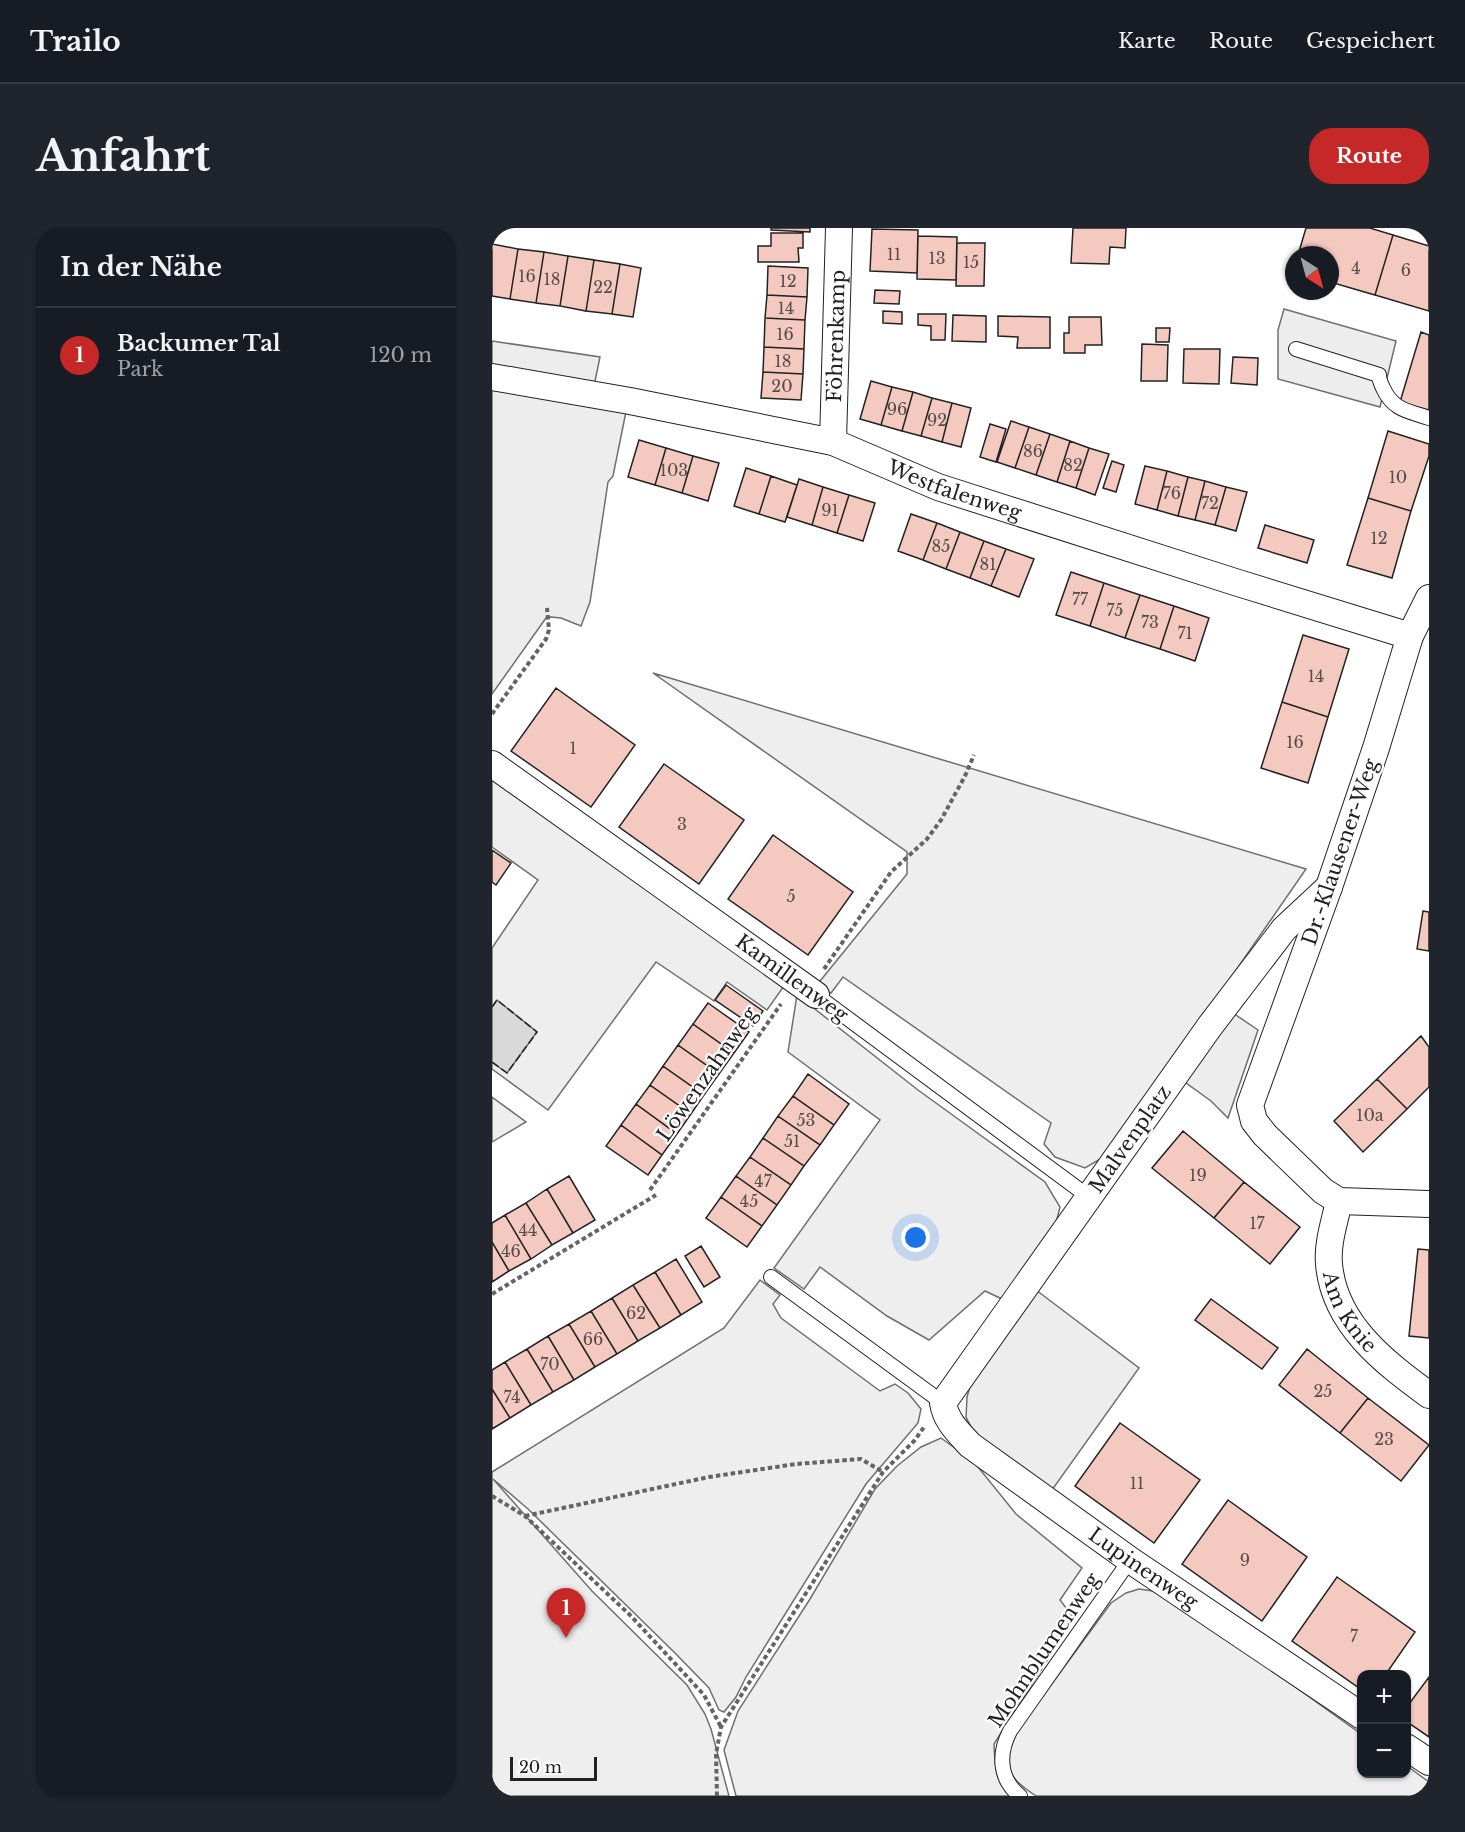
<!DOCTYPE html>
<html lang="de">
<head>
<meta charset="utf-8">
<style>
	:root { --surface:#171b24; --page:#20242c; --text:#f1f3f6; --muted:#9ea1a6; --line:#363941; --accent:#c62828 }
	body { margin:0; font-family:"Libre Baskerville",serif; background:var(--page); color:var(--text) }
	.controls { position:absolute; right:18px; bottom:18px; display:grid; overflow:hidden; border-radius:12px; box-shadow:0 2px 4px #0004 }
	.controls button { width:54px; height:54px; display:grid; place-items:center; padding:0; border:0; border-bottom:2px solid var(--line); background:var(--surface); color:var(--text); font:30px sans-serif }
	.compass { position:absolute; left:793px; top:18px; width:54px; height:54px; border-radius:50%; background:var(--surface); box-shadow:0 2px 4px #0004; rotate:144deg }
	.scale { position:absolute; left:18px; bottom:15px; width:87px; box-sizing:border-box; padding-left:6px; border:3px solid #222; border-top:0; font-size:16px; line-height:21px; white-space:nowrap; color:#222; -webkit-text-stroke:4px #fff; paint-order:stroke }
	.you { position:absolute; left:424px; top:1010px; width:21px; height:21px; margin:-15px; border:4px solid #fff; border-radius:50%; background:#1a73e8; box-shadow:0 0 0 9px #1a73e833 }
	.badge { display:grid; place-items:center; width:39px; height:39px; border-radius:50%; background:var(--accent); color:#fff; font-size:20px; font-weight:700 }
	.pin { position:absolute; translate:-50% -50px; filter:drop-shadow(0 2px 3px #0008) }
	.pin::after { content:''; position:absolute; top:32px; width:21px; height:18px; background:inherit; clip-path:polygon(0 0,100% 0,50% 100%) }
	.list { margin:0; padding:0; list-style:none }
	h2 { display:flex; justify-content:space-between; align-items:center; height:78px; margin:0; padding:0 24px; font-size:26px }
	h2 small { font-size:20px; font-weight:400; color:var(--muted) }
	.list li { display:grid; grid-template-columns:39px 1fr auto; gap:18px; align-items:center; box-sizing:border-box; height:96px; padding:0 24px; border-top:2px solid var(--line) }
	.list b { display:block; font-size:22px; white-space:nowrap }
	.list p { margin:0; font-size:20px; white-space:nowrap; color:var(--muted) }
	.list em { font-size:20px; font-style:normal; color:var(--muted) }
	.map { position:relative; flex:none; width:937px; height:1568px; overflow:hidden; border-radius:24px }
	header { display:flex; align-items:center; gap:36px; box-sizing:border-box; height:84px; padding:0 30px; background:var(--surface); border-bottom:2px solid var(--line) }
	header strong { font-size:28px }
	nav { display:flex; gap:33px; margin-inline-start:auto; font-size:21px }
	.intro { display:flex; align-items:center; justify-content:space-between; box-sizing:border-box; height:144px; padding:0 36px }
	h1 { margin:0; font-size:42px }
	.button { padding:15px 27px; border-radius:24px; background:var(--accent); color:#fff; font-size:21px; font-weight:700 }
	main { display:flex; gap:36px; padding:0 36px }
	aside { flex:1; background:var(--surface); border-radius:24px; box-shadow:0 2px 4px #0004 }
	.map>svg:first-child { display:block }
	.green { fill:#eee; stroke:#6f6f6f; stroke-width:1.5 }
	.parking { fill:#ededed; stroke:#6f6f6f; stroke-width:1.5 }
	.water { fill:#d9d9d9; stroke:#6f6f6f; stroke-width:1.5 }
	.building { fill:#f3c9c0; stroke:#222; stroke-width:1.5 }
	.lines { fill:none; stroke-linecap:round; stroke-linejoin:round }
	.service-casing { stroke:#222; stroke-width:16 }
	.minor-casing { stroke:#222; stroke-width:28 }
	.path { stroke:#646464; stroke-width:4; stroke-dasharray:4.5 3; stroke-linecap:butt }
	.service { stroke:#fff; stroke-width:14 }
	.minor { stroke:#fff; stroke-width:26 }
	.fence { stroke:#222; stroke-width:1.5; stroke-dasharray:8 3; stroke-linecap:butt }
	.labels { text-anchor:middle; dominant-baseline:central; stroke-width:4.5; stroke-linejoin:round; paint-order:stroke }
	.number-label { font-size:16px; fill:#564c4a }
	.street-label { font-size:20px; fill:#222; stroke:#fff }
</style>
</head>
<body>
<header>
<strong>Trailo</strong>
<nav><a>Karte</a><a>Route</a><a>Gespeichert</a></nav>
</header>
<div class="intro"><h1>Anfahrt</h1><a class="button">Route</a></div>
<main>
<aside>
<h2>In der Nähe<small></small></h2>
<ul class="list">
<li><span class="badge">1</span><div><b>Backumer Tal</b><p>Park</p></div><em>120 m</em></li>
</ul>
</aside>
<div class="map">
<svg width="937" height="1568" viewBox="0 0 937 1568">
	<rect width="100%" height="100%" fill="#fff"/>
	<path class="green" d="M161,445l653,196 -197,285 -24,14 -30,-11 -11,-13 7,-21 -208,-146 -12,16 -15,-7 91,-112v-22z
		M0,552l292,206 -17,24 -40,-28 -13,19 -58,-39 -108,148 -56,-41v-121l46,-68 -46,-33z
		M305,767l121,95 127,92 15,25 -5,20 -53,72 -17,-8 -56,49 -42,-24 -67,-49 -16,22 -30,-21 106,-148 -92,-68z
		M0,869l34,25 -34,20z
		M268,1052l20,15 -7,9 8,14 99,73 15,-7 13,9 13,16 -3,14 -52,61 -120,193 -10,20 -12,15 -5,-2 -10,-22 -35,-36 -146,-143 -35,-30 99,112 95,94 18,29 6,15 18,67h-237v-324l232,-144z
		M449,1210l33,24 42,52 66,54 -22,32 14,18 -80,126c1,21 1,36 16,52h-274l-12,-46 14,-39 72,-112 65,-110 22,-23 24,-19z
		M647,1361l14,2 32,17 176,126 1,40h44l1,-8 22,16v14h-393c-30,-20 -33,-29 -21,-62l96,-131 15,-10z"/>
	<path class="parking" d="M792,81l112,32 -16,66 -102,-28v-49z
		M0,113l108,16 -6,29 36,6 -17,84 -5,6 -18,120 -9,24 -20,-8 -10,-1 -5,1 -54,76z
		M738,783l28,19 -30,88 -17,-17 -29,-21z
		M544,1062l103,78 -87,122 -71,-52 -8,-7 -7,-14 1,-20 5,-18z"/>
	<path class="water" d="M5,772l40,32 -30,41 -15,-11v-55z"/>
	<path class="building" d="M279,0h39v4l-39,-2z
		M581,0h53l-1,20 -15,-1 -1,17 -38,-1z
		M814,0h64l23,7 -18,60 -45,-13v-27h-32z
		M380,1l46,1 -1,43 -47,-2z
		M279,5h32v15h-5l1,14h-41v-16h13z
		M901,7l36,11v65l-54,-16z
		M426,8l39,1 -1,43 -39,-1z
		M465,15h28l-1,43h-28z
		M0,16l26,5 -8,50 -18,-3z
		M26,21l26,3 -8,51 -26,-4z
		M52,24l24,4 -8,50 -24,-3z
		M76,28l26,4 -8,51 -26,-5z
		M102,32l26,4 -8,50 -26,-3z
		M128,36l21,4 -8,49 -21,-3z
		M276,38l40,2 -1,29 -40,-2z
		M383,62l25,1 -1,13 -25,-1z
		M275,67l40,2 -2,23 -40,-2z
		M391,83l19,1v12l-19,-1z
		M426,86h28l-1,26h-14v-14l-13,-1z
		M461,87l33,1v26l-34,-1z
		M506,88l52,1v31h-33l1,-11 -20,-1z
		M577,89h32l1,28h-17v8h-21v-20h5z
		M273,90l40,2 -1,29 -40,-2z
		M664,100h14l-1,14h-13z
		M929,104l8,3v75l-29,-8z
		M650,116l26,1 -1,36h-26z
		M272,119l40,2 -1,25 -40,-2z
		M692,121h36l-1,35 -36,-1z
		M741,129l25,1 -1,27 -26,-2z
		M271,144l40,2 -2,26 -40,-2z
		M379,153l21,6 -11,38 -21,-6z
		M400,159l21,5 -11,39 -21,-6z
		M421,164l19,6 -11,38 -19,-5z
		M440,170l20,5 -10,39 -21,-6z
		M460,175l19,5 -10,39 -19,-5z
		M519,193l18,6 -14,41 -18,-6z
		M498,196l16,5 -10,33 -16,-5z
		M537,199l21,7 -14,41 -21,-7z
		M896,203l41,13v12l-18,55 -43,-13z
		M558,206l20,7 -13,41 -21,-7z
		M147,212l27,8 -11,37 -27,-8z
		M578,213l19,7 -13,40 -19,-6z
		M174,220l27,8 -11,37 -27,-8z
		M597,220l20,6 -14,41 -19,-7z
		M201,228l26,7 -11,38 -26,-8z
		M620,233l12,4 -8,27 -13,-4z
		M653,238l22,5 -10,39 -22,-6z
		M254,240l25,8 -12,38 -25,-8z
		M675,243l21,6 -10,39 -21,-6z
		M279,248l26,9 -12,37 -26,-8z
		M696,249l17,4 -10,39 -17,-4z
		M307,251l24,8 -11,38 -25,-8z
		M713,253l21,6 -11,38 -20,-5z
		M331,259l26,8 -12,38 -25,-8z
		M734,259l21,5 -11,39 -21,-6z
		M357,267l26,8 -12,38 -26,-8z
		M876,270l43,13 -19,67 -45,-13z
		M419,286l26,9 -14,37 -25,-9z
		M445,295l23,9 -14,37 -23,-9z
		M773,297l49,15 -7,23 -49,-15z
		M468,304l24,9 -14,37 -24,-9z
		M492,313l22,8 -15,37 -21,-8z
		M514,321l28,10 -15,38 -28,-11z
		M579,344l33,11 -14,43 -34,-11z
		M612,355l36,12 -15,43 -35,-12z
		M648,367l34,11 -14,43 -35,-11z
		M682,378l35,12 -14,43 -35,-12z
		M811,407l46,14 -21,68 -46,-15z
		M64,460l79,57 -44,62 -80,-56z
		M790,474l46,15 -20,66 -47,-15z
		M172,536l80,56 -45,64 -80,-57z
		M281,607l80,57 -45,63 -80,-56z
		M0,622l19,13 -15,22 -4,-3z
		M931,683l6,1v39l-12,-2z
		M234,757l37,26 -10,15 -38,-26z
		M216,775l41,29 -15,21 -41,-29z
		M201,796l41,29 -15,21 -41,-29z
		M929,808l8,11v40l-22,22 -30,-30z
		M186,817l41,29 -15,21 -41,-29z
		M171,838l41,29 -13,19 -41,-29z
		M316,846l41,30 -15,21 -41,-29z
		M885,851l30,30 -44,43 -29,-31z
		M158,857l41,29 -14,20 -41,-30z
		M301,868l41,29 -14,20 -42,-29z
		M144,876l41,30 -15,21 -41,-30z
		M286,888l42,29 -16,21 -41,-28z
		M129,897l41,30 -14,20 -42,-29z
		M691,903l61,51 -30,36 -62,-50z
		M271,910l41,28 -13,19 -41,-28z
		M258,929l41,28 -14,20 -41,-29z
		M77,948l26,44 -22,13 -26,-44z
		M244,948l41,29 -15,21 -41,-29z
		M752,954l56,45 -30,37 -56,-46z
		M55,961l26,44 -21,12 -26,-42z
		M229,969l41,29 -15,21 -41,-29z
		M34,975l26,42 -21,14 -26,-44z
		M13,987l26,44 -22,12 -17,-29v-19z
		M0,1014l17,29 -17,11z
		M209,1018l19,31 -16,10 -19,-31z
		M926,1021l11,1v88l-20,-2z
		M184,1031l26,43 -21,13 -26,-43z
		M163,1044l26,43 -21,13 -27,-43z
		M141,1057l27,43 -22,13 -26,-43z
		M120,1070l26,43 -21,13 -26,-43z
		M719,1071l67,49 -16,21 -67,-49z
		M99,1083l26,43 -22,13 -26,-43z
		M77,1096l26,43 -21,13 -26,-44z
		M56,1108l26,44 -21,12 -26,-43z
		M35,1121l26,43 -22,13 -26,-43z
		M815,1121l61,49 -28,35 -61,-48z
		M13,1134l26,43 -21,13 -18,-29v-19z
		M0,1161l18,29 -18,11z
		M876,1170l61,47 -28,36 -61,-48z
		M628,1195l80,57 -46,63 -79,-57z
		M736,1272l79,57 -45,64 -80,-57z
		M845,1349l78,55 -29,42h-24v16l-70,-49z
		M937,1449v60l-23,-16v-13z"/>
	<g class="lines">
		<defs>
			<path id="service" d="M804,121l83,26c0,6 2,8 4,13 10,22 25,23 46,30
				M324,767l273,202
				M279,1049l172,126
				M528,1568c-21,-17 -22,-42 -10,-65l120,-171"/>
			<g id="minor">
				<path id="s1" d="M0,149l138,24 203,41 105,45 297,95 175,54"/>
				<path id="s2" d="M341,214l6,-214"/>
				<path d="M937,370l-19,38 -34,112 -47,139 -79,218 4,16 11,14 58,56 16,10 90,3"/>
				<path d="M0,536l324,231"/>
				<path id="s3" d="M837,659l-45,42 -74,97 -267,377c3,18 15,29 27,42l160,115 232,156"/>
				<path id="s4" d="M847,973c-4,20 -12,42 -10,63 5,60 55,98 100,131"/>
				<path d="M914,1519l23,15"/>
			</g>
		</defs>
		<use href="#service" class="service-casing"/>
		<use href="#minor" class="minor-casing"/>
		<path class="path" d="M0,486l54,-75 3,-9 -2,-22
			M332,741l67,-97 36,-33 14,-19 24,-44 9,-21
			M158,962l131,-186
			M0,1066l164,-99
			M0,1268l33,20 106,100 73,79 17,32
			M33,1288l184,-39 87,-13 65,-5 22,13
			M225,1568l-1,-42 5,-27 162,-255 32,-32 9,-13"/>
		<use href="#service" class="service"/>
		<use href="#minor" class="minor"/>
		<path class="fence" d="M0,779l5,-7 40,32 -30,41 -15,-11"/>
	</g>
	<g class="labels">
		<g class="number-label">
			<text x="402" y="26">11</text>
			<text x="445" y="30">13</text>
			<text x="479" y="34">15</text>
			<text x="864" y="40">4</text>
			<text x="914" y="42">6</text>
			<text x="35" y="48">16</text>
			<text x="60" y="51">18</text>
			<text x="296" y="53">12</text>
			<text x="111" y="59">22</text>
			<text x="294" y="80">14</text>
			<text x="293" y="106">16</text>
			<text x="291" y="133">18</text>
			<text x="290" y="158">20</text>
			<text x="405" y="181">96</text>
			<text x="445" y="192">92</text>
			<text x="541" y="223">86</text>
			<text x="581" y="237">82</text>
			<text x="182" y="242">103</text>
			<text x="906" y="249">10</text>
			<text x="680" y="265">76</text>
			<text x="718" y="275">72</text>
			<text x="338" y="282">91</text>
			<text x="887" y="310">12</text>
			<text x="449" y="318">85</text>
			<text x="496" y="336">81</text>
			<text x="588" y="371">77</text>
			<text x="623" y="382">75</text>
			<text x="658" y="394">73</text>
			<text x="693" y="405">71</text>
			<text x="824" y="448">14</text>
			<text x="803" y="514">16</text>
			<text x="81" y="520">1</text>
			<text x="190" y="596">3</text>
			<text x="299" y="668">5</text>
			<text x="878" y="887">10a</text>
			<text x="314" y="892">53</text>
			<text x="300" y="913">51</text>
			<text x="706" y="947">19</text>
			<text x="271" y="953">47</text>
			<text x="257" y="973">45</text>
			<text x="765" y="995">17</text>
			<text x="36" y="1002">44</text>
			<text x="19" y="1023">46</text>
			<text x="144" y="1085">62</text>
			<text x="101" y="1111">66</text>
			<text x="58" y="1136">70</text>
			<text x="831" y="1163">25</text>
			<text x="20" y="1169">74</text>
			<text x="892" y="1211">23</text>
			<text x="645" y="1255">11</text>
			<text x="753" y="1332">9</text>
			<text x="862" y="1408">7</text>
		</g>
		<g class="street-label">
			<text stroke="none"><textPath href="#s2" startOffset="106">Föhrenkamp</textPath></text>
			<text stroke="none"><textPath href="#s1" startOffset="478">Westfalenweg</textPath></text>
			<text transform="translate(848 624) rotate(-71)">Dr.-Klausener-Weg</text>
			<text transform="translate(300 750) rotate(36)">Kamillenweg</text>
			<text transform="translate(215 846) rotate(-55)">Löwenzahnweg</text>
			<text transform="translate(638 911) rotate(-55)">Malvenplatz</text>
			<text stroke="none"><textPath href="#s4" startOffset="117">Am Knie</textPath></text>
			<text stroke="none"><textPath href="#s3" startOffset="909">Lupinenweg</textPath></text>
			<text transform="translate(552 1422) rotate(-56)">Mohnblumenweg</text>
		</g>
	</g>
</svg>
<div class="controls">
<button>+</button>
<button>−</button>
</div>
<svg class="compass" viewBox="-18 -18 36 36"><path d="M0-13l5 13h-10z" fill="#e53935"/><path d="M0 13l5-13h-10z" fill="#9ea1a6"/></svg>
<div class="scale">20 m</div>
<div class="you"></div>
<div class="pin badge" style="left:74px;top:1410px">1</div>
</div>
</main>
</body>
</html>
